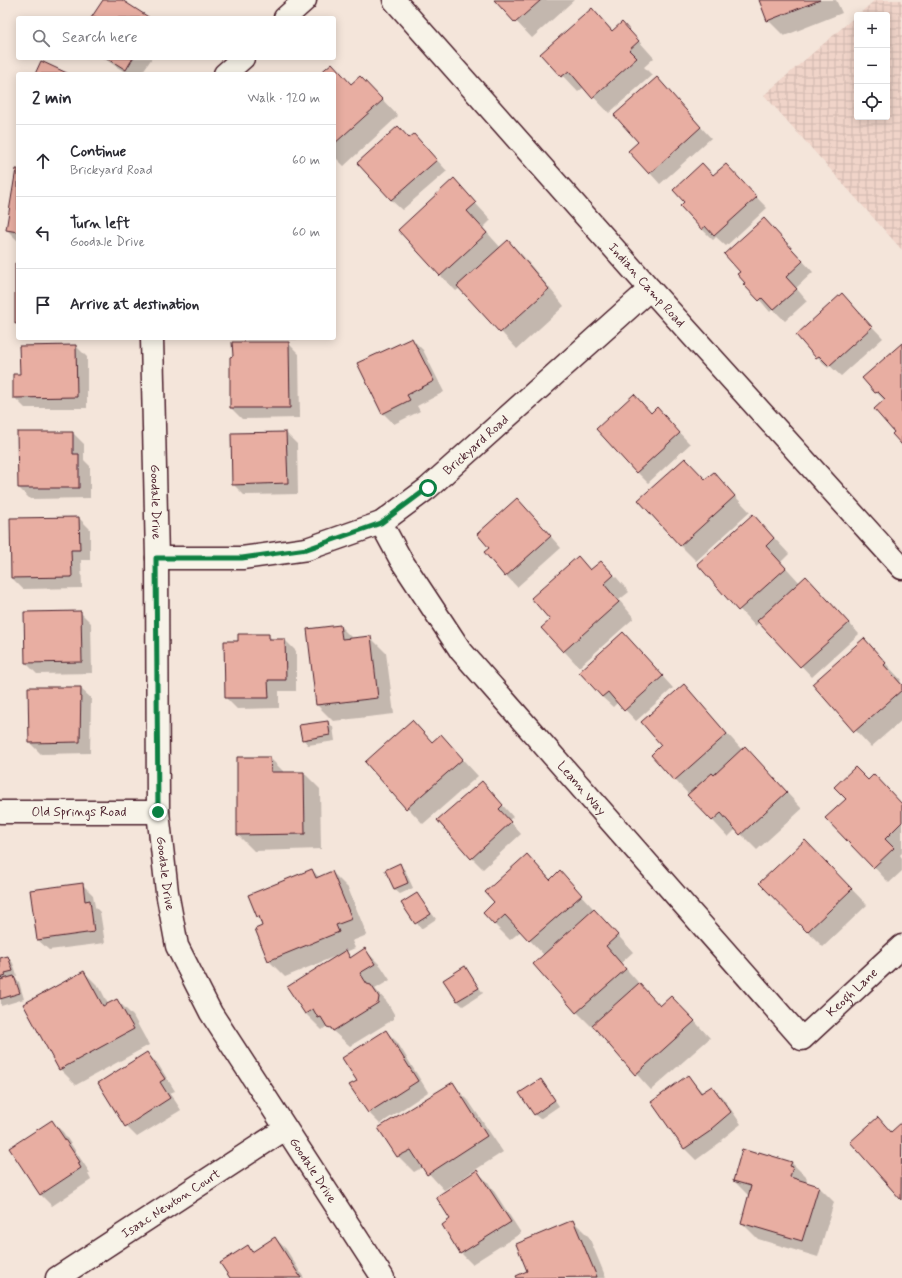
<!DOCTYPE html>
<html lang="en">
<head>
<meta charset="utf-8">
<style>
	:root { --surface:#fff; --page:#f7f7f7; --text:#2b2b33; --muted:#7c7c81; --line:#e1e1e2 }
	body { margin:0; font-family:Mynerve,sans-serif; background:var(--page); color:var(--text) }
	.controls { position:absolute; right:12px; top:12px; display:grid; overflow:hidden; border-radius:4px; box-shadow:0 2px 10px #0003 }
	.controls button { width:36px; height:36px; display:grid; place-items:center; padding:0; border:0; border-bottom:1px solid var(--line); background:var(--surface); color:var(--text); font:20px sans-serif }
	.stop { position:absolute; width:12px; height:12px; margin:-9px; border:3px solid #0b8043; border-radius:50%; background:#fff }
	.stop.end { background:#0b8043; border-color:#fff; box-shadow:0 1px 4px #0008 }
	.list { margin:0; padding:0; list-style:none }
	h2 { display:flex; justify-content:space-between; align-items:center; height:52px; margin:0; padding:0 16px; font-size:17px }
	h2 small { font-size:13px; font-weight:400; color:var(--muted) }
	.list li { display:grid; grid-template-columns:26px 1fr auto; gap:12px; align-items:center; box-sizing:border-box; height:72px; padding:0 16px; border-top:1px solid var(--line) }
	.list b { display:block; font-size:15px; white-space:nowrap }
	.list p { margin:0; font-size:13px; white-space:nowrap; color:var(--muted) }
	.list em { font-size:13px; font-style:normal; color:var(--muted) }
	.icon { flex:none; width:22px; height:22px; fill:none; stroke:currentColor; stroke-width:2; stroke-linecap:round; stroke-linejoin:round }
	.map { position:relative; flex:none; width:902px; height:1278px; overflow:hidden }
	.search { position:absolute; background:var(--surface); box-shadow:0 2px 10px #0003; left:16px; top:16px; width:320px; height:44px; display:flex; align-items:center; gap:10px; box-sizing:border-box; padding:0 14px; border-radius:4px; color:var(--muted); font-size:15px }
	.panel { position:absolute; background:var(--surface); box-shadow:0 2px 10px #0003; left:16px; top:72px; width:320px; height:268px; border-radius:4px }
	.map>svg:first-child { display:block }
	.industrial { fill:url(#industrial-grid) }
	.shadow { fill:#0003 }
	.building { fill:#e8aea2; stroke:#4a1f2b }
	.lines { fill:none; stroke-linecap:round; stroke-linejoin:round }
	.street-casing { stroke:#4a1f2b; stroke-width:25 }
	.street { stroke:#f7f3e8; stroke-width:22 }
	.route { stroke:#0b8043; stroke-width:5 }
	.labels { text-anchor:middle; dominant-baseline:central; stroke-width:4; stroke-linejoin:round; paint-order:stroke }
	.street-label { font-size:13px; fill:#4a1f2b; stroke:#f7f3e8 }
</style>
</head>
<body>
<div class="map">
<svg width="902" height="1278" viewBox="0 0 902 1278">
	<defs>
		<pattern id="industrial-grid" width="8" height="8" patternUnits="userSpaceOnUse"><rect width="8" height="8" fill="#f0d4c9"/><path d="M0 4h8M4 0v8" fill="none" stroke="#cfb6ad"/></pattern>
	</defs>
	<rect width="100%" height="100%" fill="#f4e5da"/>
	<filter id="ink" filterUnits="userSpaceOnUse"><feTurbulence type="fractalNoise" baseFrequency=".025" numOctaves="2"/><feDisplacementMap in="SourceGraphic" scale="8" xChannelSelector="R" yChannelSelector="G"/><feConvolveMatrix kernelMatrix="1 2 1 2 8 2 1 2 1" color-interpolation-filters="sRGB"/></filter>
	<g filter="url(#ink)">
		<path class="industrial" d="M875,0h27v250l-138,-155 93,-80v102h30v-102h-29z"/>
		<path class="shadow" d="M496,0h78l-42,38z
			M760,0h76l6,13 -58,23 -16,-16z
			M592,9l21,22 25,9 16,18 -10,9 8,8 -43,38 -25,-26 -6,5 -36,-38z
			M103,58h49l-11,16h-13z
			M332,64l20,21 24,8 22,23 -54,50 -10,-10v-82h-13z
			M667,90l44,48 -51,46 -10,-11 -10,-31z
			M410,140l15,7 22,24 -45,39 -11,-10z
			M18,170v71l-11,-11z
			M714,176h22l31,32 -41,38 -10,-9 -3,3 -11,-11z
			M454,180l37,40 -8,8 18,20 7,-7 16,16 40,49 -47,43 -57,-61 -4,3 -16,-16z
			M764,219l49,53 -17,16 11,13 -22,20 -12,-12 -3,3 -32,-38 3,-2z
			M842,295l41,43 -42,38 -11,-10 -2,2 -31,-33z
			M245,338h76v1l-74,1z
			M412,339l11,11 21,42 -27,14 3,5 -26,13 -11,-11z
			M288,343l11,11 1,64 -58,1 -11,-11z
			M902,344v99l-6,-11 -11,-31 -9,-9z
			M76,346l11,11v51h-62l-11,-11 7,-22z
			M657,409l33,35 -42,39 -11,-11 15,-58z
			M18,433h55l11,11v16l6,6v32l-60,1 -11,-11z
			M286,433l11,11 1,50 -54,1 -11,-11z
			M685,459l21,21 7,-7 37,39 -54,49 -16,-16z
			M528,511l33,37 -44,39 -32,-34z
			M753,515l36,39 -8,8 19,21 17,5 42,46 -47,43 -52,-55 -5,4 -57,-62z
			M79,518l11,11v31h-9l1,28 -59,1 -11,-11z
			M578,557l13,14 10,-9 16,16 12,14 -10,8 15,18 -55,49 -15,-16 -12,-31z
			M80,612l11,11 1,50 -55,1 -11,-11z
			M340,626l13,13 17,-2 16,16 8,61 -61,7 -16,-16z
			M268,635l5,5h12l11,11v40h-17v17l-42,1 -11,-11 13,-57z
			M864,640l37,40 -1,1 2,3v36l-31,27 -58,-63z
			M634,645l39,43 -37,33 -18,-19 -5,5 -11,-10z
			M684,685l58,65 3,-2 57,61 -45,41 -21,-21 -8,8 -76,-82 10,-10z
			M80,688l11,10 -1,55 -49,1 -11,-11z
			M412,721l21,22 8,-7 37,40 -55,48 -57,-62z
			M328,722l5,5 2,14 -27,4 -5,-6z
			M270,758l15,15h19l16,16 1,60 -67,2 -16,-16z
			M868,781l34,23v49l-2,2 2,3v13l-13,12 -15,-16z
			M492,793l21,24 -4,3 12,14 -38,35 -11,-11z
			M805,841l62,64 -44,42 -16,-16z
			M527,855l24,25 9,-8 73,80 -12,11 39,44 27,6 23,25 -59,52 -57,-63 -1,1 -16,-16 -42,-48 9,-9 -23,-24 -11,9 -16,-16 2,-22z
			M399,865l6,5 8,18 -13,6 -6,-5z
			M312,870l7,7 13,-5 16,16 19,47 -15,6 3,7 -9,4 6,6 13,-8 16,16 9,14 -15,9 12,13 7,12v5l-44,27 -23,-20 -5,4 -16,-16 -17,-26 49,-33 -53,22 -16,-16 -13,-32 8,-3 -7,-10z
			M82,884l11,11 2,12 5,5 5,31 -56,7 -11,-10z
			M417,894l19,25 -15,10 -18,-26z
			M8,957l5,6 4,13 -3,1 5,5 5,17 -23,7 -1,-48z
			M464,967l19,26 -20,13 -6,-5z
			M84,972l16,16 8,16 9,-4 16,16 16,29 -73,40 -16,-16z
			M386,1031l11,11 31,50 -48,32 -11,-11 -18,-27 7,-5z
			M147,1053l11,11 17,27 -5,2 11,17 -44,27 -11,-11z
			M688,1076l15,17 9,-6 11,11 18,26 -20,16 1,1 -26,19 -11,-11 -33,-47z
			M541,1080l18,26 -19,13 -6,-5z
			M452,1084l16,16 35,52 -59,38 -21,-23 -9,5 -16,-16z
			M52,1122l11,10 27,41 -2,1 3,6 -39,26 -11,-11 -30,-47z
			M902,1124v75l-51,-57 41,-9z
			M791,1162l16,16 -1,4 2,2 10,2 16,16 -16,55 -60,-18 -16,-16 7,-27 -15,-15z
			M477,1172l11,10 33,51 -49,31 -11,-11 -18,-28 8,-5z
			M573,1221l16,16 17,41h-88l-1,-2 11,-4z
			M275,1238l11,11 18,29h-73l17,-32 5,6z"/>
		<path class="building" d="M103,0h19l28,18h-59z
			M494,0h47l-26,23z
			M759,0h61l-53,21z
			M592,8l20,23 10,-9 17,19 -10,9 8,8 -45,40 -23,-27 -8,6 -21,-23z
			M107,58h26l-7,12z
			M41,61l28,13h-34z
			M332,63l19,21 9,-8 23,24 -49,44v-70h-15z
			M657,77l44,50 -52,47 -21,-23 10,-9 -24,-27z
			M398,126l11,12 5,-4 23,26 -46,40 -34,-37z
			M702,163l11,12 13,-11 31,33 -43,39 -9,-10 -3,4 -22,-24 4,-4 -11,-12z
			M16,169h2v63l-12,-2z
			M454,178l22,25 -9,8 20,22 -47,43 -42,-46z
			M764,218l39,43 -17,16 11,12 -24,21 -11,-12 -3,3 -16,-17 2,-1 -8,-9 3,-2 -16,-18z
			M508,240l41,49 -49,44 -43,-47z
			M15,263h3v60l-3,1z
			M842,293l30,34 -43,39 -10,-10 -3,2 -20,-23z
			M412,338l22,43 -27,14 3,5 -28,14 -25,-51z
			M232,342h57l1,66h-60v-51l3,-1z
			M902,343v102l-10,-11 2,-2 -20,-23 11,-10 -7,-7 -3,1 -13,-15z
			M76,345l1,52 -64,1v-24h7l-1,-28z
			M634,394l17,19 6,-6 23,26 -44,40 -40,-44z
			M17,432h56v22h6v34h-61z
			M286,432l2,51 -56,2 -1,-52z
			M685,458l20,21 9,-7 21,24 -55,50 -42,-46z
			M517,498l34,38 -46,41 -21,-25 5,-4 -12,-14z
			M753,514l21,24 -8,8 20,22 -48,43 -41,-47z
			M79,517l1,33h-9l1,27 -61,1 -1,-60z
			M578,556l12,14 11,-9 13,14 -10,9 15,18 -56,50 -22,-24 9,-8 -19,-22z
			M806,576l43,47 -49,44 -43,-46z
			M81,611l1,51 -57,1 -1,-51z
			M340,625l2,14 29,-3 7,62 -62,7 -9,-76z
			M623,632l40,44 -39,35 -16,-19 -6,5 -23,-25z
			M238,634h31v5h16l1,41h-18l1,18h-44l-1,-57h14z
			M864,638l22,25 -2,2 18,20v5l-48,42 -42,-48z
			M684,684l43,50 -53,47 -23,-26 10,-10 -20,-23z
			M28,687h53l-1,55 -51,1z
			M412,720l20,22 9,-8 22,25 -57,50 -41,-47z
			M328,721l2,14 -28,5 -3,-15z
			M745,746l42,46 -47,43 -19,-22 -9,8 -25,-26 25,-22 2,2z
			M237,757h33l1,15h33l1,62 -68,1z
			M855,767l13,13 6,-6 28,30v18l-17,17 9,9 -21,20 -48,-50 21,-19 -12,-12z
			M482,781l21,24 -4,4 12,13 -40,37 -34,-39z
			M805,840l47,49 -45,43 -48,-49z
			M527,854l23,26 10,-10 22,25 -53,46 -24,-26 -11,10 -11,-12 11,-11 -9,-10z
			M400,863l8,20 -14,6 -9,-19z
			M312,869l4,9 16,-7 20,48 -16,6 3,7 -71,29 -13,-32 7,-3 -3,-10 -2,1 -9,-22z
			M83,883l2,18 5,-1 4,32 -57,8 -7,-50z
			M417,893l14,21 -16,10 -14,-21z
			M594,909l24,26 -12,11 20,23 -50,44 -43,-49z
			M365,948l10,16 -15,9 7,11 4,1 8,12 -1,6 -45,28 -2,-3 -4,-1 -6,-10 -3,1 -5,-9 -8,5 -18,-27 59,-37 4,8z
			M8,956l5,15 -8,2 1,3 -6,2v-20z
			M465,966l14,22 -22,13 -14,-21z
			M84,971l19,35 14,-7 17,30 -75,41 -36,-66z
			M14,976l6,17 -20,6v-19z
			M639,983l21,23 11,-10 24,25 -60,54 -43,-50z
			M386,1030l32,51 -50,32 -19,-28 8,-4 -15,-23z
			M147,1052l18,27 -5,3 10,16 -45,29 -27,-44z
			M688,1075l13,18 11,-7 19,26 -20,17 1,1 -28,19 -33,-47z
			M541,1079l14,21 -21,15 -15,-22z
			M453,1082l34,54 -60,39 -16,-25 -14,7 -19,-29z
			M878,1117l13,15 11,-10 -1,78 -51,-58z
			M52,1120l28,42 -2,1 3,5 -41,27 -31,-47z
			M742,1149l16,5 1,-2 33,10 -2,4 3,1 -3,10 29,9 -17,55 -61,-18 10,-37 -18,-5z
			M477,1170l34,52 -51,32 -18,-29 8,-6 -14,-22z
			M573,1220l24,57 -80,1 -1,-2 11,-5 -11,-27z
			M275,1237l26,41h-71l-10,-15 28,-18 4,7z"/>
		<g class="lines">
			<defs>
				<g id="street">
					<path id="s1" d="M394,0l256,289 252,279"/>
					<path d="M285,18l20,-18"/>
					<path d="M225,74l18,-16"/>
					<path id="s2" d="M152,338l5,220 1,254 9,80 10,54 34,67 172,265"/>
					<path id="s3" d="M381,523l20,37 60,91 341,388 100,-93"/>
					<path id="s4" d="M157,558h85l65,-9 74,-26 47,-35 222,-199"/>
					<path id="s5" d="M0,812h158"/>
					<path id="s6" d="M57,1278l228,-149"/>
				</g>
			</defs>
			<use href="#street" class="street-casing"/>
			<use href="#street" class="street"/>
		</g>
	</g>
	<g class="lines" filter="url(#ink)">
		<path class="route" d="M158,812l-2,-254h86l65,-9 74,-26 47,-35"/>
	</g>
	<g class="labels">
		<g class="street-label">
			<text stroke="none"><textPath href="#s1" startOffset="381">Indian Camp Road</textPath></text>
			<text stroke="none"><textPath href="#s4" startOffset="352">Brickyard Road</textPath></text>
			<text stroke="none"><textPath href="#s2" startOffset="164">Goodale Drive</textPath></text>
			<text stroke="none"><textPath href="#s3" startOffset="334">Leann Way</textPath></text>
			<text stroke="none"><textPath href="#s5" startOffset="79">Old Springs Road</textPath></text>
			<text stroke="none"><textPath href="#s2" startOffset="536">Goodale Drive</textPath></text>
			<text stroke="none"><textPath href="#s3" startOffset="736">Keogh Lane</textPath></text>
			<text stroke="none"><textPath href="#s2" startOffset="872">Goodale Drive</textPath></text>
			<text stroke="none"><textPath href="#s6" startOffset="136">Isaac Newton Court</textPath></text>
		</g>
	</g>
</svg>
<div class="controls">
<button>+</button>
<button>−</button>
<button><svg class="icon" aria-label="locate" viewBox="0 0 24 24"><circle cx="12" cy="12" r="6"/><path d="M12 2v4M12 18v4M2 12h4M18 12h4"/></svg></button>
</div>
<div class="stop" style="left:428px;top:488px"></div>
<div class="stop end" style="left:158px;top:812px"></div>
<div class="search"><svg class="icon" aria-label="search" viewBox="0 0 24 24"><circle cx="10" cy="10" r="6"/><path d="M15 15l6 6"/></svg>Search here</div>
<section class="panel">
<h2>2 min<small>Walk · 120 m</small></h2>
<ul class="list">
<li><svg class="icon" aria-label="ahead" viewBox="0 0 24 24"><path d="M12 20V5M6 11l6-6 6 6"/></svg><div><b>Continue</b><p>Brickyard Road</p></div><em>60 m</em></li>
<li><svg class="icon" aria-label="left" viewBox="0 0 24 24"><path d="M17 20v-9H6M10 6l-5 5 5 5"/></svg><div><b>Turn left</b><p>Goodale Drive</p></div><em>60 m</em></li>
<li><svg class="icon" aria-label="arrive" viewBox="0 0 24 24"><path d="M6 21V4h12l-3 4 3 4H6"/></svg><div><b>Arrive at destination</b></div></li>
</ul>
</section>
</div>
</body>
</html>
